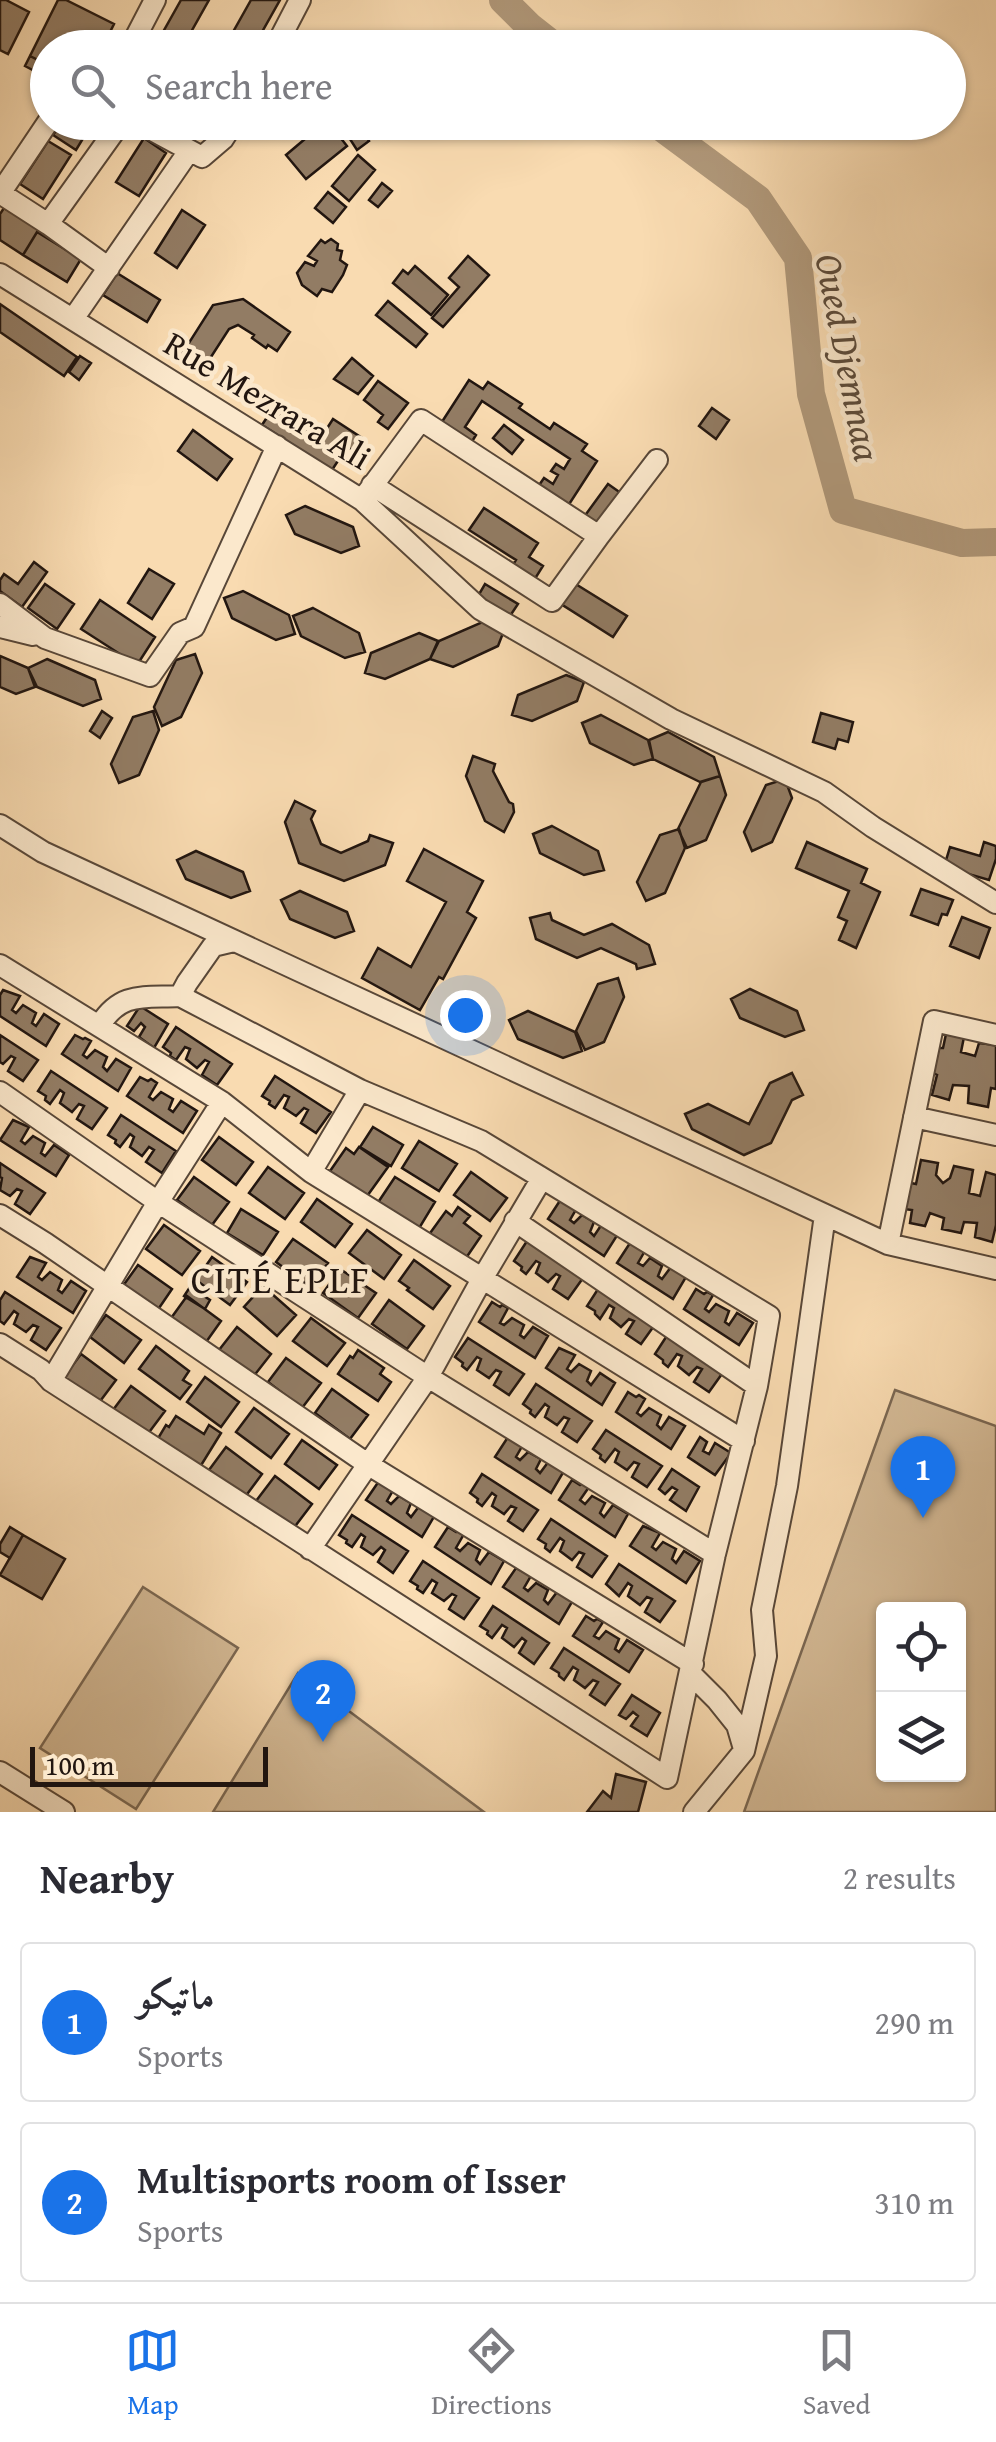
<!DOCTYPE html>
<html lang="en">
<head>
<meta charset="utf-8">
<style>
	:root { --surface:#fff; --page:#f2f2f3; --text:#2b2b33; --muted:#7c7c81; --line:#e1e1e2; --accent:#1a73e8 }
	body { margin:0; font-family:"Gentium Book Plus",Amiri,serif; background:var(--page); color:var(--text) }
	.controls { position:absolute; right:30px; bottom:30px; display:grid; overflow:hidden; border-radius:10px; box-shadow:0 2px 8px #0004 }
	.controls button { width:90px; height:90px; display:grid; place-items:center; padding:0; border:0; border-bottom:2px solid var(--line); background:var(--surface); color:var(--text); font:50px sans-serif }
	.scale { position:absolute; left:30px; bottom:25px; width:238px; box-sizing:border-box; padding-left:10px; border:5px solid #221610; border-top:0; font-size:28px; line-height:35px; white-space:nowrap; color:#221610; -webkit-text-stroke:8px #fbe8cc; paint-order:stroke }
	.you { position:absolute; left:465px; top:1015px; width:35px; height:35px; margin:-25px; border:8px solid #fff; border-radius:50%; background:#1a73e8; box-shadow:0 0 0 15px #1a73e833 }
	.badge { display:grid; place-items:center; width:65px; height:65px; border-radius:50%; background:var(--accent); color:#fff; font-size:32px; font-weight:700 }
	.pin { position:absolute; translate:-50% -82px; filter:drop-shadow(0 2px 5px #0008) }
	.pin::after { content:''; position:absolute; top:52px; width:35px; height:30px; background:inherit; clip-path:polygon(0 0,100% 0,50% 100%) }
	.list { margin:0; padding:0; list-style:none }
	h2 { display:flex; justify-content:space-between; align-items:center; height:130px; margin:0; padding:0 40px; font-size:42px }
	h2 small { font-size:32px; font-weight:400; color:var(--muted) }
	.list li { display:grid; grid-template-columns:65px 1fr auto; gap:30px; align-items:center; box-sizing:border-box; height:160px; margin:0 20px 20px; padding:0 20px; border:2px solid var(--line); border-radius:10px }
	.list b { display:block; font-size:38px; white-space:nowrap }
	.list p { margin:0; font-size:32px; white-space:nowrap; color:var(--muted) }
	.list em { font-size:32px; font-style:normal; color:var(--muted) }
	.icon { flex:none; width:55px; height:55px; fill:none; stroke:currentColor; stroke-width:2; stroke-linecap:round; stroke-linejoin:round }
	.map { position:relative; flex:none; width:996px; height:1812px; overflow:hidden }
	.search { position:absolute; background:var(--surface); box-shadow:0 2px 8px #0004; left:30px; right:30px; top:30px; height:110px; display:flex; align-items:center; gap:25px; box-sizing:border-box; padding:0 35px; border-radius:55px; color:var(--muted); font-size:38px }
	.sheet { height:490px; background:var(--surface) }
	nav { display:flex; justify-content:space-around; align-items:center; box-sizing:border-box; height:140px; border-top:2px solid var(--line); background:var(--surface); font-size:28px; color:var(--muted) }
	nav a { display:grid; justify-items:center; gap:5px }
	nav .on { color:var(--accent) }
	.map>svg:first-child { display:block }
	.green { fill:#d4ba96; stroke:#7b6853; stroke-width:2.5; fill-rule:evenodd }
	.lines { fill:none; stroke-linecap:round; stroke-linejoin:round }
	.river { stroke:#b0987a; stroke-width:28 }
	.building { fill:#927c64; stroke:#221610; stroke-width:2.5 }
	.minor-casing { stroke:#584738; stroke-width:24 }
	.minor { stroke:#fbe8cc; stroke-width:20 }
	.labels { text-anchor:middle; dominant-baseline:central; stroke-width:9; stroke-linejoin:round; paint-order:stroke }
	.street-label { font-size:35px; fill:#221610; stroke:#fbe8cc }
	.water-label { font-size:38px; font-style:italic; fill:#5b4a3a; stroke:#fbe8cc }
	.neighbourhood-label { font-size:38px; letter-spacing:2.5px; fill:#221610; stroke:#fbe8cc }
</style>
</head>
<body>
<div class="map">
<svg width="996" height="1812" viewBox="0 0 996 1812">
	<rect width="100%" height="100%" fill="#f9dbb1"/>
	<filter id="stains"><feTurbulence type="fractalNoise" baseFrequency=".002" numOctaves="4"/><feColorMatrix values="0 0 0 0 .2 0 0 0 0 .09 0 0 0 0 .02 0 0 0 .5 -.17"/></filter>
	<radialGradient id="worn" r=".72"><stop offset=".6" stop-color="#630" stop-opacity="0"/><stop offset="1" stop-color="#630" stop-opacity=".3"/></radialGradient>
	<path class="green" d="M895,1390l101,36v386h-252zM884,1610h74v164h-74z
		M143,1587l95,61 -102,161 -96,-61z
		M298,1673l186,139h-271z"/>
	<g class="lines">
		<path class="river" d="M503,0l26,26 28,22
			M654,122l104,77 40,59 13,136 32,116 119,33 34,-1"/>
	</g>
	<path class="building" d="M0,0h6l23,12 -21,42 -8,-4z
		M58,0h8l48,24 -12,24h-54v17l-18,-9z
		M181,0h28l-27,48h-28z
		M251,0h29l-27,48h-29z
		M30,56l18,9v13l-23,-12z
		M62,122h31l-17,28 -23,-15z
		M325,122h3l19,24 -41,33 -20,-24z
		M339,122h18l12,19 -12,9z
		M144,138l22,15 -27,43 -23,-14z
		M48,141l23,14 -28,44 -23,-15z
		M358,155l17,15 -26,31 -17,-15z
		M382,183l10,8 -14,16 -9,-7z
		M328,192l18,15 -13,16 -18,-15z
		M4,208l35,21 -16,26 -23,-15v-26z
		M182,210l23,15 -28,43 -22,-15z
		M37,232l44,27 -14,23 -44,-27z
		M331,239l7,5 -1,6 5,1 -2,9 7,5 -4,10 -11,17 -10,-3 -5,7 -15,-11 -5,-12 8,-11 9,4 3,-5 -9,-5 13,-16 4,3z
		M468,256l21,19 -46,52 -11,-9 27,-31 -10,-9z
		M415,266l33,29 -17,20 -38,-32 10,-13 5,4z
		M117,273l43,27 -13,22 -44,-27z
		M243,299l47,33 -13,19 -9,-6 -2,3 -14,-10 2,-3 -16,-10 -9,4 -29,45 -22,-14 35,-55z
		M388,301l39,33 -11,13 -40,-32z
		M0,304l77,53 -13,19 -64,-44z
		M80,356l11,7 -12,17 -10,-8z
		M352,358l21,18 -15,18 -24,-15z
		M469,380l14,9 5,-7 34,22 -3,4 31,21 4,-6 33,21 -5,7 15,10 -31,48 -33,-15 11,-16 9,6 5,-9 -7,-4 5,-7 8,5 6,-10 -88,-58 -17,26 11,8 -8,13 -30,-20z
		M378,381l30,22 -20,26 -10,-7 5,-7 -19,-15z
		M277,402l47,31 9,-14 29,19 -8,13 -7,-4 -15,23 -70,-45z
		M712,408l17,12 -13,19 -17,-13z
		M504,425l19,15 -11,14 -19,-16z
		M193,430l39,29 -15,21 -39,-29z
		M608,484l17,12 -27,37 -17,-12z
		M305,506l48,21 6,19 -18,7 -46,-19 -9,-19z
		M484,508l54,35 -9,14 14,9 -12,19 -22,-14 7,-11 -47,-30z
		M34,562l13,10 -25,35 -22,-16v-11l4,-6 14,10z
		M149,569l25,15 -22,35 -24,-16z
		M574,583l53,33 -14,21 -52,-33z
		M45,584l29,20 -17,25 -29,-21z
		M485,584l33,20 -8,12 -32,-20z
		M243,591l46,24 6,19 -19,6 -44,-22 -8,-20z
		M100,600l55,37 -18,28 -56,-36z
		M313,608l46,25 6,19 -20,6 -44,-22 -8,-20z
		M487,620l18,8 -7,18 -45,21 -23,-8 9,-18z
		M419,633l19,8 -8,18 -45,20 -20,-6 6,-20z
		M195,654l7,19 -21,44 -19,9 -8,-19 22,-47z
		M0,656l28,12 7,19 -19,7 -16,-7z
		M47,659l48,21 6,19 -18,7 -46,-19 -9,-19z
		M566,675l18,7 -7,19 -45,20 -20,-6 6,-20z
		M102,711l10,7 -12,20 -10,-7z
		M153,711l6,19 -20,45 -20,8 -8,-19 22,-47z
		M821,713l32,9 -5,20 -10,-3 -3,10 -22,-7z
		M601,715l47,25 5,19 -19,6 -44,-22 -8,-20z
		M668,732l46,25 6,19 -20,6 -47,-23 -4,-19z
		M473,756l22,8 -2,7 16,31 4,2 1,8 -10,20 -19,-11 -19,-45z
		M720,776l6,19 -20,45 -19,8 -9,-19 23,-47z
		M785,779l7,19 -20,44 -20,9 -8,-19 22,-47z
		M295,801l20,10 -4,8 10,25 20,9 27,-12 2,-6 23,8 -8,22 -41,16 -45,-18 -14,-41z
		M552,826l46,25 6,19 -20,5 -44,-22 -7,-19z
		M679,829l6,19 -20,45 -19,8 -9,-19 23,-47z
		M807,842l60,27 -6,14 19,9 -24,56 -17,-8 8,-19 -9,-4 11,-26 -53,-23z
		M984,842l12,4v13l-7,21 -45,-13 6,-20 30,9z
		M424,849l59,32 -16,31 9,6 -33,61 -4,-2 -19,33 -58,-32 16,-30 33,19 35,-65 -39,-21z
		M196,851l47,21 7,19 -19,7 -45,-19 -9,-19z
		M921,889l32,11 -6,15 -5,-1 -4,11 -27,-10z
		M300,891l47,21 7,19 -19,7 -45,-19 -9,-19z
		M550,913l2,7 32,15 28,-11 37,21 6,19 -18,5 -1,-5 -35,-16 -24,10 -41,-19 -6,-21z
		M962,917l28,11 -11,30 -29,-12z
		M618,978l6,19 -20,45 -19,8 -9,-19 22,-47z
		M750,989l47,22 7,19 -19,7 -45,-19 -9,-19z
		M3,990l17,6 -8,14 4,3 7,-8 13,8 -4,10 4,3 8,-12 15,10 -13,22 -46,-30v-21z
		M140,1006l28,18 -14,24 -15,-11 6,-10 -4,-4 -7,8 -7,-5z
		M528,1011l47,21 7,19 -19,7 -45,-19 -9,-19z
		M176,1027l56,37 -15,21 -15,-10 7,-13 -4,-2 -8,8 -11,-9 4,-10 -5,-2 -9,13 -6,-4 1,-3 -8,-6z
		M946,1034l18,3 -3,15 14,4 4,-13 17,2v44l-5,-1 -3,19 -20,-4 1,-17 -16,-1 -4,15 -17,-5 5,-20 -4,-2 6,-25h4z
		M0,1035l38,25 -15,21 -15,-10 7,-13 -4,-2 -8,8 -3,-2z
		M75,1035l8,4 2,-1 6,3 -8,14 4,3 8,-8 12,7 -4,10 4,4 9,-12 15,9 -13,23 -56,-37z
		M51,1071l56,37 -15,21 -15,-10 7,-13 -5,-2 -7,8 -12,-9 4,-10 -4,-3 -10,14 -5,-4 1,-4 -8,-5z
		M792,1073l11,22 -11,5 -21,43 -27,12 -52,-26 -7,-15 23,-10 41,20 21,-41z
		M275,1076l56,36 -15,21 -15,-10 7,-13 -4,-2 -8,8 -12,-8 5,-11 -5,-2 -9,13 -6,-4 1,-3 -8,-5z
		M140,1077l8,4 3,-2 6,4 -8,14 4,3 8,-8 12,7 -4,10 4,3 8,-11 16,10 -14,22 -56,-37z
		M121,1115l55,36 -14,22 -16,-11 8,-12 -5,-3 -7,9 -12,-9 4,-10 -4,-3 -10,13 -5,-4 1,-3 -8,-5z
		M13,1120l16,7 -8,14 4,3 8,-8 12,7 -4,10 4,3 9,-11 15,10 -13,21 -56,-36z
		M373,1127l30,18 -12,21 -31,-19z
		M219,1137l34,25 -17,23 -34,-25z
		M419,1141l38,23 -18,27 -37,-23z
		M359,1147l29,20 -23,32 -37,-25 18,-26 8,6z
		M921,1160l17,3 -2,12 7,8 7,-5 4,-12 19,4 -4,23 11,3 6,-24 10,3v50l-4,17 -17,-5 2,-14 -13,-1 -3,11 -19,-4 2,-11 -14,-5 -5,13 -15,-3 2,-13 -8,-1 7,-26 5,1z
		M0,1163l45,30 -15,21 -15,-10 7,-13 -5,-2 -7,7 -10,-6 2,-12 -2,-1z
		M268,1167l36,26 -19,26 -36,-26z
		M471,1172l36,26 -17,23 -36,-26z
		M194,1177l35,25 -17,23 -35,-25z
		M395,1177l40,25 -17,28 -41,-26z
		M317,1199l35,25 -17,23 -34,-25z
		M561,1199l17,7 -8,14 4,3 8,-8 12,7 -4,10 4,4 8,-12 16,10 -14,22 -56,-37z
		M458,1207l12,9 -6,7 17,13 -17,25 -36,-25 18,-25 6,5z
		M241,1209l37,23 -15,23 -36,-22z
		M164,1225l36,26 -18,24 -36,-26z
		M367,1230l34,25 -17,24 -35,-26z
		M293,1239l35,24 -18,24 -34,-25z
		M527,1241l56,37 -15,21 -15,-10 7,-13 -4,-2 -8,8 -12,-9 4,-10 -4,-2 -10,13 -5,-4 1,-3 -8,-6z
		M630,1243l16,6 -8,14 5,3 7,-8 12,8 -4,10 4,3 9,-12 15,10 -13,22 -56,-36z
		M30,1257l16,6 -8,14 4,3 8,-8 12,8 -4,10 4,3 9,-12 15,10 -13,22 -56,-36z
		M212,1257l35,25 -17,23 -34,-25z
		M414,1260l36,26 -17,23 -26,-19 2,-2 -10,-7z
		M138,1265l34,24 -17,25 -35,-24z
		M340,1269l36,24 -18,25 -35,-25z
		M263,1286l33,29 -19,21 -33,-29z
		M600,1286l56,37 -15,21 -15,-10 8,-13 -5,-2 -8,8 -11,-9 4,-10 -5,-3 -9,14 -5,-5v-3l-8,-5z
		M190,1287l20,13 -5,9 -21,-13z
		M696,1289l8,5 3,-2 6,3 -8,14 4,3 7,-8 13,7 -4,11 4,3 8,-12 16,10 -14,22 -55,-36z
		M5,1292l56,36 -15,22 -15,-10 7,-13 -5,-2 -7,7 -12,-8 4,-10 -4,-3 -10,13 -4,-3v-21z
		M187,1296l34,25 -17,24 -35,-24z
		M389,1300l35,26 -17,23 -35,-25z
		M492,1302l8,5 2,-2 6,3 -8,15 4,2 8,-7 12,7 -4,10 4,3 9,-11 15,9 -13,22 -56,-36z
		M106,1315l35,25 -17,23 -34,-26z
		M311,1318l34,25 -18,23 -34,-25z
		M237,1327l34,27 -18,23 -34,-27z
		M668,1334l56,37 -15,21 -15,-10 8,-13 -5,-2 -8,8 -11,-9 4,-10 -5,-2 -9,13 -5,-4v-3l-8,-6z
		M468,1338l56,36 -15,21 -15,-10 7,-13 -5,-2 -7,8 -12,-8 4,-11 -4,-2 -10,13 -5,-4 1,-3 -8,-6z
		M156,1346l33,25 -6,9 8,5 -11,14 -41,-30z
		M559,1348l16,7 -8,14 4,3 8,-8 12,7 -4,10 4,4 9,-12 15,10 -13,22 -56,-37z
		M358,1350l26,18 -4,6 11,8 -13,19 -40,-27 12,-18 3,2z
		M81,1354l35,26 -18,24 -35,-26z
		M286,1358l35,25 -19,25 -34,-26z
		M205,1377l34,25 -18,25 -34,-25z
		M536,1384l56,37 -15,21 -15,-10 7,-13 -5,-2 -7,8 -12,-8 4,-10 -4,-3 -10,13 -5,-4 1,-3 -8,-6z
		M131,1386l34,25 -18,24 -34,-25z
		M332,1389l36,26 -18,24 -35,-26z
		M628,1392l8,5 3,-2 6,4 -8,14 4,3 8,-8 12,7 -4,10 4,4 8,-12 16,9 -14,23 -55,-37z
		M254,1408l35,26 -18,24 -35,-26z
		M176,1416l28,18 5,-9 12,8 -21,34 -43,-27 9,-15 3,2z
		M606,1430l56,36 -15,21 -15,-10 7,-13 -5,-2 -7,8 -12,-8 4,-10 -4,-3 -10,13 -5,-4 1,-3 -8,-6z
		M508,1437l16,6 -8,14 4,3 8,-8 13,7 -5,10 4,4 9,-12 15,10 -13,22 -56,-36z
		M700,1437l7,5 -4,9 6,3 6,-11 16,10 -16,22 -27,-18z
		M302,1440l35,25 -18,24 -34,-25z
		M226,1447l36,27 -17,23 -36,-27z
		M672,1469l27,18 -13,24 -16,-11 7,-10 -5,-3 -7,7 -6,-5z
		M482,1474l56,36 -15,21 -15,-10 8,-13 -5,-2 -7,8 -12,-8 4,-10 -4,-3 -10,13 -5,-4 1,-3 -8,-6z
		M275,1476l37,28 -19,25 -37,-28z
		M572,1480l8,5 3,-2 6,4 -9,13 5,4 7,-8 13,7 -5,10 4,4 9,-12 15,9 -13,23 -56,-37z
		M379,1481l16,6 -8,14 4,3 8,-8 12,7 -4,10 4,4 9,-12 15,10 -13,22 -56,-37z
		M352,1515l56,36 -15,22 -15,-11 7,-12 -4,-3 -8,8 -12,-8 4,-10 -4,-3 -9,13 -6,-4 1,-3 -8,-5z
		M551,1519l56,37 -15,21 -15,-10 7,-13 -5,-2 -7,8 -12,-9 4,-10 -4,-3 -10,14 -5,-4 1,-4 -8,-5z
		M643,1526l17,7 -8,14 4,3 7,-8 13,7 -4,10 4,4 8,-12 16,10 -14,22 -56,-37z
		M10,1527l13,8 -13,23 -10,-6v-8z
		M448,1527l8,5 2,-2 6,4 -8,14 4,3 8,-8 12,7 -4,10 4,4 9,-12 15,9 -13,23 -56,-37z
		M23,1535l42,24 -23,40 -42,-24z
		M423,1561l56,37 -15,21 -15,-10 7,-13 -4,-2 -8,7 -12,-8 5,-10 -5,-3 -9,13 -6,-4 1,-3 -8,-5z
		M619,1564l56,37 -15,21 -15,-10 7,-13 -5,-2 -7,8 -12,-9 4,-10 -4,-3 -9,13 -13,-12z
		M516,1568l8,4 2,-1 6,3 -8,14 4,3 8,-8 12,7 -4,10 4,4 9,-12 15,10 -13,22 -56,-37z
		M493,1606l56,37 -15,21 -15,-11 7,-12 -4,-3 -8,9 -12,-9 5,-10 -5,-3 -10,13 -5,-4 1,-3 -8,-5z
		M586,1616l8,5 3,-2 6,3 -9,14 5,3 7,-8 13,8 -4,10 4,3 8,-12 16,10 -14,22 -56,-36z
		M564,1648l56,36 -15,21 -15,-10 8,-13 -5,-2 -8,8 -11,-8 4,-10 -5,-3 -9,13 -5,-4v-3l-8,-5z
		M632,1695l28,18 -13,23 -16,-10 7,-10 -5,-4 -7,7 -7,-4z
		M616,1774l30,8 -8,30h-51l16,-21 8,7z"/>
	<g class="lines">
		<defs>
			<path id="minor" d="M130,48l25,-48
				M275,48l25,-48
				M137,122l65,35 21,-18 11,-17
				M1,192l47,-70
				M0,193l48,31 61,44
				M48,224l73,-102
				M0,274l362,226 59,-80 178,116 58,-76
				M73,319l116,-168
				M372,485l180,116 47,-65
				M362,500l118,109 191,110 153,73 49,35 123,76
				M0,604l45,34 105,38 30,-43 14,-6 83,-181
				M0,627l33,8
				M0,825l43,27 845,392 108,25
				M234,941l-21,5 -26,37 -7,13 180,94 121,51 288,175 -12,70
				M0,965l222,137 89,70 433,269
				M100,1025c21,-34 44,-27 80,-29
				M0,1092l158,110 270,175 287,177
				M914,1117l82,18
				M311,1172l49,-82
				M0,1215l45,28 324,222 324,199
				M888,1244l46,-223 62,14
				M0,1344l41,26 10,11 616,397 48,-224 42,-168 -242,-165
				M51,1381l107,-179 64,-100
				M310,1549l118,-172 54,-98 60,-101
				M691,1674l26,26 20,25 7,24
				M0,1772l64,40
				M694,1812l50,-61 22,-95 -4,-46 25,-124 38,-271"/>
		</defs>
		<use href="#minor" class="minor-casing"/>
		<use href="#minor" class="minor"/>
	</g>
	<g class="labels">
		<g class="street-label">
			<text transform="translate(268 400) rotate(31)">Rue Mezrara Ali</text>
		</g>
		<g class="water-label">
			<text transform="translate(849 357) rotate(79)">Oued Djemnaa</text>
		</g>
		<g class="neighbourhood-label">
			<text x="281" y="1279">CITÉ EPLF</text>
		</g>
	</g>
	<rect width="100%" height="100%" filter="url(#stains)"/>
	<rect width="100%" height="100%" fill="url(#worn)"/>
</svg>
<div class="controls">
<button><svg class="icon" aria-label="locate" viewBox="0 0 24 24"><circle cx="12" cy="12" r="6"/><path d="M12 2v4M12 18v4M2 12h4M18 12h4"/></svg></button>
<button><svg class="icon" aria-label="layers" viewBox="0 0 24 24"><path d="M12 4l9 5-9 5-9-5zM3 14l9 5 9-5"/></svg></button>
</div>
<div class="scale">100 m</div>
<div class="you"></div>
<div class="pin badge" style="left:923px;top:1518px">1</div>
<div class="pin badge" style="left:323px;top:1742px">2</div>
<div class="search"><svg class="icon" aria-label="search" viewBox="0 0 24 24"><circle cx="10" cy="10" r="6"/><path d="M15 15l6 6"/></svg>Search here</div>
</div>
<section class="sheet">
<h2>Nearby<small>2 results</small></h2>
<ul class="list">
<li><span class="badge">1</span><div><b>ماتيكو</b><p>Sports</p></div><em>290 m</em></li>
<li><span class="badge">2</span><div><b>Multisports room of Isser</b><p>Sports</p></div><em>310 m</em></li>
</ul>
</section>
<nav>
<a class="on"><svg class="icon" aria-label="map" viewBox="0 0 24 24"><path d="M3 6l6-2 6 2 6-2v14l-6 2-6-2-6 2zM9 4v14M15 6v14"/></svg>Map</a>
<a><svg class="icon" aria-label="directions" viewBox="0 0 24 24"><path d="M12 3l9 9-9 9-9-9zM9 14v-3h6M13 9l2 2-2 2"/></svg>Directions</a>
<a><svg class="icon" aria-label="saved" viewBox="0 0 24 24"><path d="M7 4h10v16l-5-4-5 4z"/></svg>Saved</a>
</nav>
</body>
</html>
